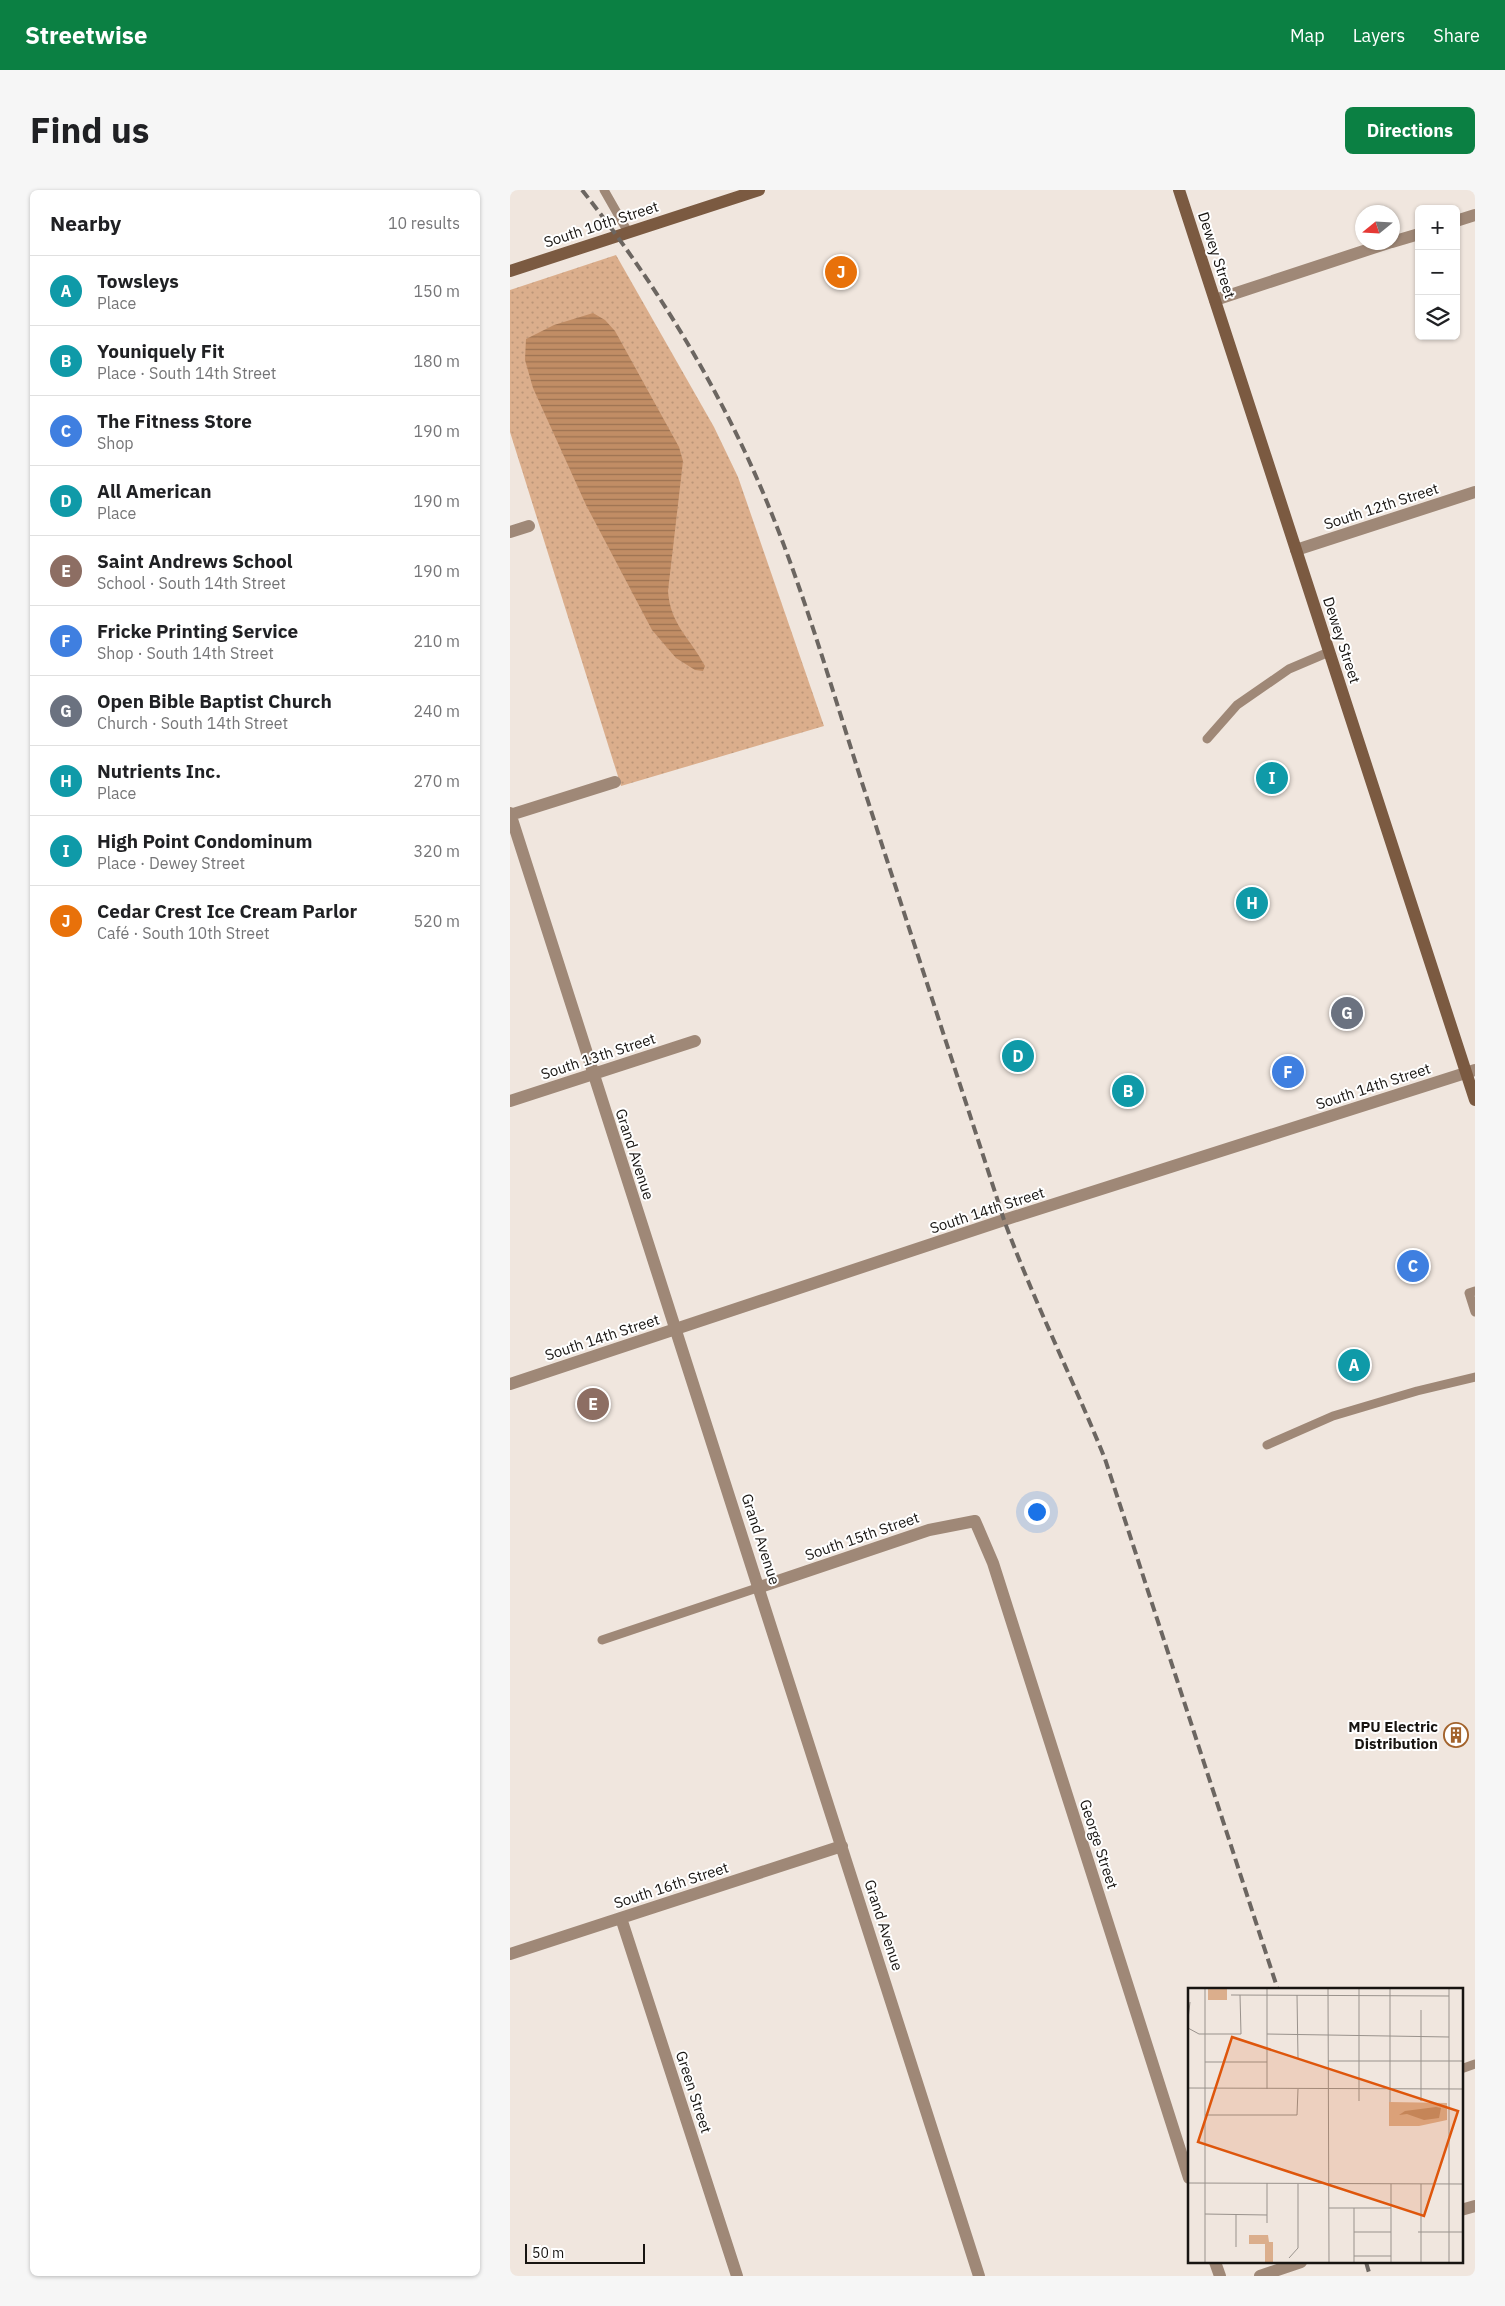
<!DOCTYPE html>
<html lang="en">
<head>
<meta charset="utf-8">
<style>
	:root { --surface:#fff; --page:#f6f6f6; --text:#202124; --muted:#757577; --line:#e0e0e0; --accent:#0b8043 }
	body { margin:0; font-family:"IBM Plex Sans",sans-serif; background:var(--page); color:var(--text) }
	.controls { position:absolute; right:15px; top:15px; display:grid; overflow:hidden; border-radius:8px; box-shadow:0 1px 4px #0004 }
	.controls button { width:45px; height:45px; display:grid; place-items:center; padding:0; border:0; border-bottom:1px solid var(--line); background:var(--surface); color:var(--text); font:25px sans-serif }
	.compass { position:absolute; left:845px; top:15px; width:45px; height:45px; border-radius:50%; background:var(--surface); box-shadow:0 1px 4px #0004; rotate:252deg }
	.scale { position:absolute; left:15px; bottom:12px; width:120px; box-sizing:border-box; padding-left:5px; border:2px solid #171411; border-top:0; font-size:14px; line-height:18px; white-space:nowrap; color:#171411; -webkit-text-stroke:4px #fff; paint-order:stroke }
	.you { position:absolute; left:526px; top:1321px; width:18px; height:18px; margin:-12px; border:4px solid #fff; border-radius:50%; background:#1a73e8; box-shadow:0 0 0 8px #1a73e833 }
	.badge { display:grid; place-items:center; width:32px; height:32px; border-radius:50%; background:var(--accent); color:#fff; font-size:16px; font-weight:700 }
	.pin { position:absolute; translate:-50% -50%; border:2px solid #fff; box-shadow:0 1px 5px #0006 }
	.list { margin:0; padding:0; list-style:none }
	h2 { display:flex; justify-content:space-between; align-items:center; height:65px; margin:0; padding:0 20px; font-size:21px }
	h2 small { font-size:16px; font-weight:400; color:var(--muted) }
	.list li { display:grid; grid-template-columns:32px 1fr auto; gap:15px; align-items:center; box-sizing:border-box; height:70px; padding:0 20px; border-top:1px solid var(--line) }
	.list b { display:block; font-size:19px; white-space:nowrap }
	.list p { margin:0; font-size:16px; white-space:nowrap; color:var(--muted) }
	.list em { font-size:16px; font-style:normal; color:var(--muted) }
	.icon { flex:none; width:28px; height:28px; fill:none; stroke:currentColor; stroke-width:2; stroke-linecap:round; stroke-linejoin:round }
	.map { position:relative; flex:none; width:965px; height:2086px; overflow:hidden; border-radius:8px }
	header { display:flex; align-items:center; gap:30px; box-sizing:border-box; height:70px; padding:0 25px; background:var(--accent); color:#fff }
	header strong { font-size:24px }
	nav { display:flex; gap:28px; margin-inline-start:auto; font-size:18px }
	.intro { display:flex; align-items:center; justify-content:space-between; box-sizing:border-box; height:120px; padding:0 30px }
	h1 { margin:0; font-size:35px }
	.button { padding:12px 22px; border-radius:8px; background:var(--accent); color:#fff; font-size:18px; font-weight:700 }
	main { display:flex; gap:30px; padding:0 30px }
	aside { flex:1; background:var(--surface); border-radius:8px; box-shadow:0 1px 4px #0004 }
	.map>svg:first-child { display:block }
	.park { fill:url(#park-dots) }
	.water { fill:url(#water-rules) }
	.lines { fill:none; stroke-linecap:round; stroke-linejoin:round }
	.lane { stroke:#9f8877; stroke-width:9 }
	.street { stroke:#9f8877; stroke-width:12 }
	.secondary { stroke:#7b5a41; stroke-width:12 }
	.rail { stroke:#6c6661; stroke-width:4; stroke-dasharray:10 5; stroke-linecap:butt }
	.labels { text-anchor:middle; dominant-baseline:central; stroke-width:4; stroke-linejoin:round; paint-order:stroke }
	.street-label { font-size:15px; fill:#171411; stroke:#fff }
	.poi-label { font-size:15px; font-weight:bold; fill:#171411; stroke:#fff; text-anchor:end }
	.inset-road { fill:none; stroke:#99928c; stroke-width:1 }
	.view { fill:#de560c; fill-opacity:0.15; stroke:#de560c; stroke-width:2.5 }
	.inset-edge { fill:none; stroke:#171411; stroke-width:2.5 }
</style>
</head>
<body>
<header>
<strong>Streetwise</strong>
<nav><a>Map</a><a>Layers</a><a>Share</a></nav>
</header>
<div class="intro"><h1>Find us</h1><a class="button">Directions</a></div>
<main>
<aside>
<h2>Nearby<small>10 results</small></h2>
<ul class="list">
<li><span class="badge" style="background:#0f9aa8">A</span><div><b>Towsleys</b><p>Place</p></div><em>150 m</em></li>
<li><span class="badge" style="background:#0f9aa8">B</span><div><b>Youniquely Fit</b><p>Place · South 14th Street</p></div><em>180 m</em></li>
<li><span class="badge" style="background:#3f7fe0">C</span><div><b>The Fitness Store</b><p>Shop</p></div><em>190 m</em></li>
<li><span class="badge" style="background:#0f9aa8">D</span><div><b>All American</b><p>Place</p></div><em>190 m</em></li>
<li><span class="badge" style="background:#8d6e63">E</span><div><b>Saint Andrews School</b><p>School · South 14th Street</p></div><em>190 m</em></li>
<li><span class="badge" style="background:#3f7fe0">F</span><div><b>Fricke Printing Service</b><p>Shop · South 14th Street</p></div><em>210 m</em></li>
<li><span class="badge" style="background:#6b7280">G</span><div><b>Open Bible Baptist Church</b><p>Church · South 14th Street</p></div><em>240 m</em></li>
<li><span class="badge" style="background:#0f9aa8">H</span><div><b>Nutrients Inc.</b><p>Place</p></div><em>270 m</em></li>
<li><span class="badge" style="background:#0f9aa8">I</span><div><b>High Point Condominum</b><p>Place · Dewey Street</p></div><em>320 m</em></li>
<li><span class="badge" style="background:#e8710a">J</span><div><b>Cedar Crest Ice Cream Parlor</b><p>Café · South 10th Street</p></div><em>520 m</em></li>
</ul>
</aside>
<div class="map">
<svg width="965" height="2086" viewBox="0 0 965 2086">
	<defs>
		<pattern id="park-dots" width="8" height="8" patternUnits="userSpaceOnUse" patternTransform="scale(1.25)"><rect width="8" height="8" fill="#dbae8c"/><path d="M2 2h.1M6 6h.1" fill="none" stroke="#bb9578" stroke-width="1.8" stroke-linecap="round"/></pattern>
		<pattern id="water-rules" width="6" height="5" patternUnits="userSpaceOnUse" patternTransform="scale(1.25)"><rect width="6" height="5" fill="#c18d65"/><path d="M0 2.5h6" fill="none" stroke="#9c7252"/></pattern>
	</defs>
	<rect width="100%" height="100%" fill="#f0e6de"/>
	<path class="park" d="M106,65l98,172 24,50 86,249 -203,60 -111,-354v-142z"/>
	<path class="water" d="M83,123l12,7 10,11 64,116 4,14 -15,130c2,33 22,47 37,75l-2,5 -8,-1 -19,-12 -24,-28 -66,-125 -53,-117 -8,-28 1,-21 28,-14z"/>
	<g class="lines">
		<path class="lane" d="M94,0l24,42
			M697,549l30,-34 52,-36 40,-17
			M965,1101l-6,2 6,19
			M757,1255l66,-29 84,-25 58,-14
			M92,1450l158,-53
			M951,1879l14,-5"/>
		<path class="street" d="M946,31l19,-6
			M882,52l27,-8
			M705,110l176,-58
			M0,342l19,-6
			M786,360l179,-58
			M0,623l469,1463
			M0,625l105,-33
			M0,911l185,-60
			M0,1194l494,-164 471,-150
			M250,1397l169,-57 46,-9 18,42 196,615
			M111,1728l116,358
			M0,1764l332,-108
			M951,2020l14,-4
			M705,2072l5,14
			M750,2086l41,-14"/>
		<path class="secondary" d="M669,0l296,910
			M0,81l249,-81"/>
		<path class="rail" d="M72,0c64,81 119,168 163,262 51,109 83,226 120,340 46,143 93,286 139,428 30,82 69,159 101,239l173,531
			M856,2072l4,14"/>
	</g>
	<defs>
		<symbol id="building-ring" viewBox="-11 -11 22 22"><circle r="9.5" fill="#fff" stroke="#a3632c" stroke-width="1.5"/><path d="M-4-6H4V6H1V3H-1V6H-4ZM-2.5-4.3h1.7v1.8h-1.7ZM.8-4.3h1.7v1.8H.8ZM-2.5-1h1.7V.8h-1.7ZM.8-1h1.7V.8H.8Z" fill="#a3632c"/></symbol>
	</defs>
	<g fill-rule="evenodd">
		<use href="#building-ring" x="932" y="1531" width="28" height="28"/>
	</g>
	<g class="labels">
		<g class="street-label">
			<text transform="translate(91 34) rotate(-18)">South 10th Street</text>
			<text transform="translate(707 65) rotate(72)">Dewey Street</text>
			<text transform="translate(871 316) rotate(-18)">South 12th Street</text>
			<text transform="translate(832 450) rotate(72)">Dewey Street</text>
			<text transform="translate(88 866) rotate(-18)">South 13th Street</text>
			<text transform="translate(863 896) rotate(-18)">South 14th Street</text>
			<text transform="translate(125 964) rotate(72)">Grand Avenue</text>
			<text transform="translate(477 1020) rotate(-18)">South 14th Street</text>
			<text transform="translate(92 1147) rotate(-18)">South 14th Street</text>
			<text transform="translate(352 1346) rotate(-19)">South 15th Street</text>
			<text transform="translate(251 1349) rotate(72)">Grand Avenue</text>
			<text transform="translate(589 1654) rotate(72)">George Street</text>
			<text transform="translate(161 1695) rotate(-18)">South 16th Street</text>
			<text transform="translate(374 1735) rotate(72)">Grand Avenue</text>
			<text transform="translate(184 1902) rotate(72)">Green Street</text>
		</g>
		<g class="poi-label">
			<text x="928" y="1536">MPU Electric<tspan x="928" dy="17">Distribution</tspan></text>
		</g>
	</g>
	<g transform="translate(678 1798)">
		<rect width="275" height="275" fill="#f0e6de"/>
		<path d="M61,247h19l1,7h4v21h-8v-19h-16z" fill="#dbae8c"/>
		<path d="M20,0h19v12h-19z" fill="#dbae8c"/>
		<path d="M201,114l58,1v17l-28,6h-30z" fill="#dbae8c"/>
		<path d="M248,119l5,1 -2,10 -15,2 -17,-6 -8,1 6,-4z" fill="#c18d65"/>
		<path class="inset-road" d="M17,0v275M140,0l1,275M202,0v114M261,0v275M43,7l218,1M109,7l1,64M233,22v91M0,31l2,-17M0,40l11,6h42l-1,-39M79,46l182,3M140,73h135M17,74h62M0,100l275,1M79,101v-101M171,113v-113M17,127h92l1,-26M0,195l275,1M141,220h62M166,220v55M17,226l62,1M48,226v33M79,235v-40M166,244h37M230,244h45M166,268h37M101,270l9,-10v-64M203,275v-79M233,275v-79"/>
		<path class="view" d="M44,49l226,74 -34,105 -226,-74z"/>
		<rect width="275" height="275" class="inset-edge"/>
	</g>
</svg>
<div class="controls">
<button>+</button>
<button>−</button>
<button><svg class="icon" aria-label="layers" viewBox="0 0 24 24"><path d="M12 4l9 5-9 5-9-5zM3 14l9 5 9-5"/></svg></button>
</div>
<svg class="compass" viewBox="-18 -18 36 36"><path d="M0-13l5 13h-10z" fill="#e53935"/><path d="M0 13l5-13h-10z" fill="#757577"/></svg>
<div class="scale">50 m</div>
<div class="you"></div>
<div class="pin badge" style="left:844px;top:1175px;background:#0f9aa8">A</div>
<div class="pin badge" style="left:618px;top:901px;background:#0f9aa8">B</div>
<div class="pin badge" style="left:903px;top:1076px;background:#3f7fe0">C</div>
<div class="pin badge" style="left:508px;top:866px;background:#0f9aa8">D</div>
<div class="pin badge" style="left:83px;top:1214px;background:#8d6e63">E</div>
<div class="pin badge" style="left:778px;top:882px;background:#3f7fe0">F</div>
<div class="pin badge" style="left:837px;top:823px;background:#6b7280">G</div>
<div class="pin badge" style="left:742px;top:713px;background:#0f9aa8">H</div>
<div class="pin badge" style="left:762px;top:588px;background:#0f9aa8">I</div>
<div class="pin badge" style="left:331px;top:82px;background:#e8710a">J</div>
</div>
</main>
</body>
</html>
